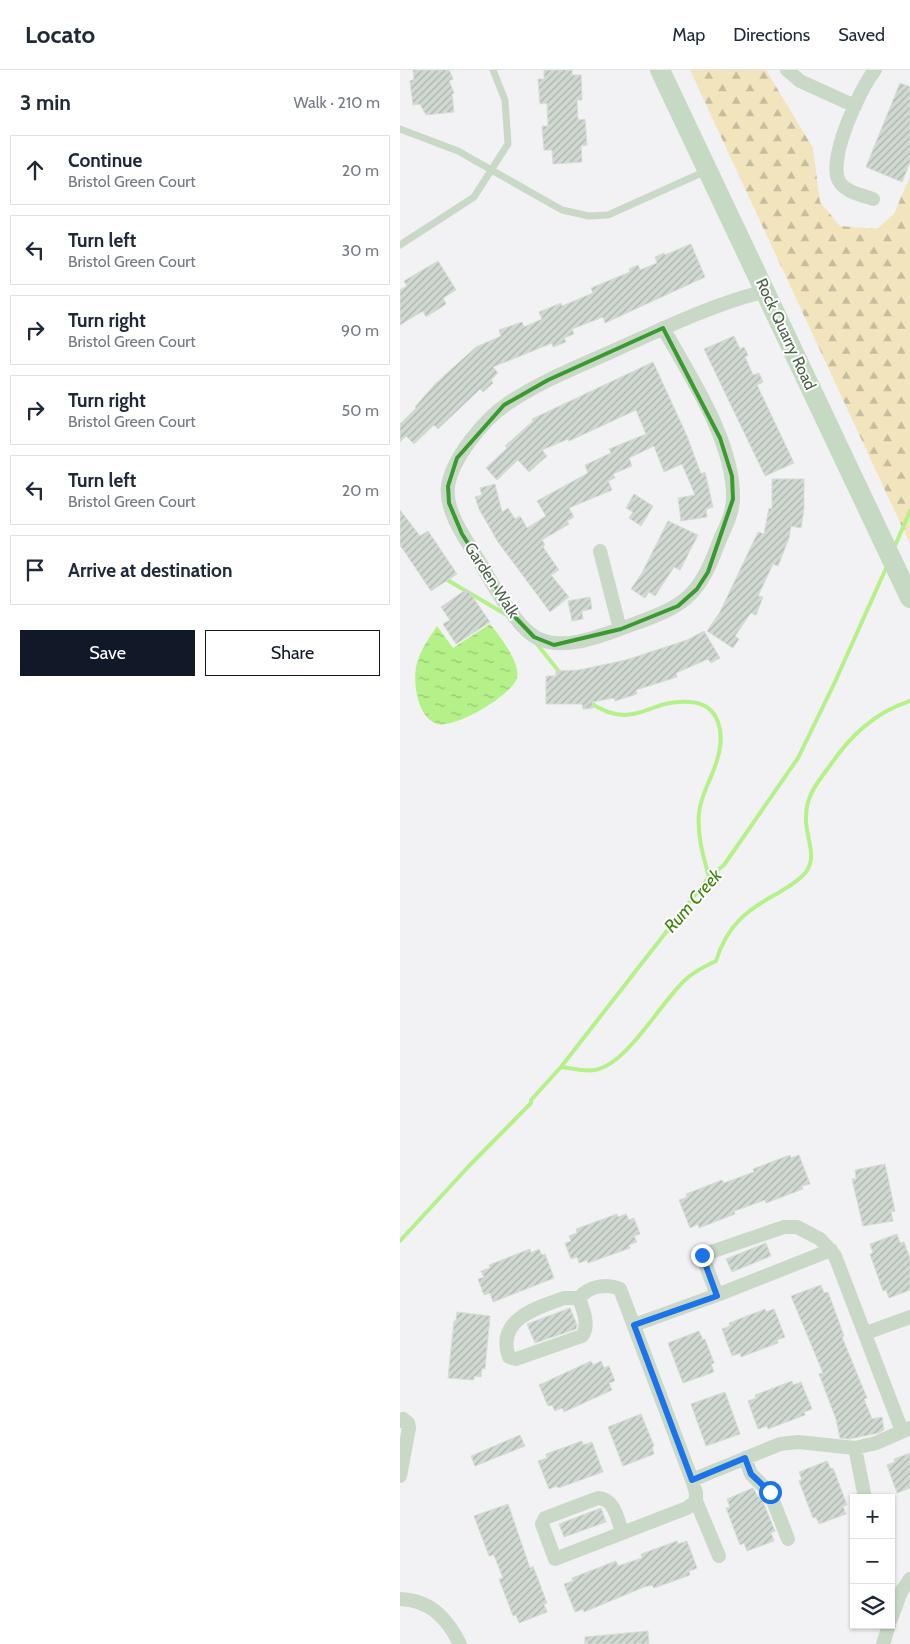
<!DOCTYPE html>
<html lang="en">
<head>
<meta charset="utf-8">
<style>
	:root { --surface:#fff; --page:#f2f2f3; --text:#1f2937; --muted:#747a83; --line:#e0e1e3; --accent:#111827 }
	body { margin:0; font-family:Cabin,sans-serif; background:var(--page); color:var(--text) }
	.controls { position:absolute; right:15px; bottom:15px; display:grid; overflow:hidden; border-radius:0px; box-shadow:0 1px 4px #0004 }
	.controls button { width:45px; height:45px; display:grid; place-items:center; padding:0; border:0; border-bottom:1px solid var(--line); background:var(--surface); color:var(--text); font:25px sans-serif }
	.stop { position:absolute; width:15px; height:15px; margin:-11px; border:4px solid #1a73e8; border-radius:50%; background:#fff }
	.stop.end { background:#1a73e8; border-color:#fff; box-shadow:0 1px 5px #0008 }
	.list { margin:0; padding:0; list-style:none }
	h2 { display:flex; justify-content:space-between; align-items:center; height:65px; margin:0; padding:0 20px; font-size:21px }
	h2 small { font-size:16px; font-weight:400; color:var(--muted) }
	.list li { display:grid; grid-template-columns:32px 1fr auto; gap:15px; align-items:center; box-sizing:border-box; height:70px; margin:0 10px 10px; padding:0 10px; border:1px solid var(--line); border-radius:0px }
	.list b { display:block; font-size:19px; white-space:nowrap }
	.list p { margin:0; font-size:16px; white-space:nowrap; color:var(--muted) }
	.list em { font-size:16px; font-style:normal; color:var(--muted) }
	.actions { display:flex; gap:10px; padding:15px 20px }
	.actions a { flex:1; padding:11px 0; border:1px solid var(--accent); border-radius:0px; text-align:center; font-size:18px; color:var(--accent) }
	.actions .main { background:var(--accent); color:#fff }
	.icon { flex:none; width:28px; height:28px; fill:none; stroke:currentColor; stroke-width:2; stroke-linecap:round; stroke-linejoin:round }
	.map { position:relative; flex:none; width:510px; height:1574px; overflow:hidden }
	header { display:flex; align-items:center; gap:30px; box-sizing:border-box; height:70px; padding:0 25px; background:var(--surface); border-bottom:1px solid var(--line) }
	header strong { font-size:24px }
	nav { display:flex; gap:28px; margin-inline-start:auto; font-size:18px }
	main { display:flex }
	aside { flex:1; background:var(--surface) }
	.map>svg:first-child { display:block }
	.forest { fill:url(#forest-firs) }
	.water { fill:url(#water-ripples) }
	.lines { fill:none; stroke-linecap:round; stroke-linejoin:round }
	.stream { stroke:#b5f189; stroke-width:4 }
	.building { fill:url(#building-hatch); stroke:#d5ddd5 }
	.lane { stroke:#cad9c7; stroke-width:7 }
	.street { stroke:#cad9c7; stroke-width:14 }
	.secondary { stroke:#c6dac3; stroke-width:20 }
	.route { stroke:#1a73e8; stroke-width:6 }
	.marked { fill:none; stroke:#399a31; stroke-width:4; stroke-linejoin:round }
	.labels { text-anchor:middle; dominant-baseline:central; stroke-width:4; stroke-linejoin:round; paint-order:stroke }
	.street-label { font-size:16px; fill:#4b6047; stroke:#fff }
	.water-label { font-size:18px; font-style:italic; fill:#3d8408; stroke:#fff }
</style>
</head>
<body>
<header>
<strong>Locato</strong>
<nav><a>Map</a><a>Directions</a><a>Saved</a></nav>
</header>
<main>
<aside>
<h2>3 min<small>Walk · 210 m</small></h2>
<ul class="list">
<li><svg class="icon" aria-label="ahead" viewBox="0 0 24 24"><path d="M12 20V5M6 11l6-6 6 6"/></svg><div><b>Continue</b><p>Bristol Green Court</p></div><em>20 m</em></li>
<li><svg class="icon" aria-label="left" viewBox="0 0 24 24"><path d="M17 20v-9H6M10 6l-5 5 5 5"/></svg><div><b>Turn left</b><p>Bristol Green Court</p></div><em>30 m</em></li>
<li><svg class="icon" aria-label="right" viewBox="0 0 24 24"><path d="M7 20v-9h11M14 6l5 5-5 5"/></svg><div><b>Turn right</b><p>Bristol Green Court</p></div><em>90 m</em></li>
<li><svg class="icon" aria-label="right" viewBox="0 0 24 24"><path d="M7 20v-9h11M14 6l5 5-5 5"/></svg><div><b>Turn right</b><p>Bristol Green Court</p></div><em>50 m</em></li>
<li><svg class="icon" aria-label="left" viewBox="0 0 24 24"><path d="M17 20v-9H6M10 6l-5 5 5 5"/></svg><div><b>Turn left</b><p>Bristol Green Court</p></div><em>20 m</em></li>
<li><svg class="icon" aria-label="arrive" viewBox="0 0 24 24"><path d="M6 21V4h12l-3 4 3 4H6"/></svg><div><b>Arrive at destination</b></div></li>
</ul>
<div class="actions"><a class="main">Save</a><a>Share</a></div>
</aside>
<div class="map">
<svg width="510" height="1574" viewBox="0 0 510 1574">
	<defs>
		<pattern id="forest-firs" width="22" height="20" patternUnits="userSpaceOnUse" patternTransform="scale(1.25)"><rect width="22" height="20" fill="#f2e5be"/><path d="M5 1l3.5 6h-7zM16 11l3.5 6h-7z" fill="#c6bd9c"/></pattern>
		<pattern id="water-ripples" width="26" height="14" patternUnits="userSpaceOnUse" patternTransform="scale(1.25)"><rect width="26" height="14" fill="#b5f189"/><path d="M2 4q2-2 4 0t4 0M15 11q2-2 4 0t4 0" fill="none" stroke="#95c772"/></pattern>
		<pattern id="building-hatch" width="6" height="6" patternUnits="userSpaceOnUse" patternTransform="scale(1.25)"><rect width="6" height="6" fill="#d0d9d1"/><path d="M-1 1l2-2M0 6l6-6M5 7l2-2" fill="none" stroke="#abb3ab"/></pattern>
	</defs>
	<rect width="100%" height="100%" fill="#f2f1f3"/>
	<path class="forest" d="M290,0h76l47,78 7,54 20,24 37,3 17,-15 16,-38v368z"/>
	<path class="water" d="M90,554c9,11 31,39 27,54 -5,17 -62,51 -80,46 -20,-6 -25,-44 -20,-61 4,-14 12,-25 20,-37l16,22z"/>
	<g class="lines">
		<path class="stream" d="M494,478l16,-37
			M44,508l61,36
			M136,573l25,31
			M189,632c46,31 59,-4 101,0 31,2 35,33 27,58 -5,19 -16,33 -18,53 -2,23 4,42 10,64
			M161,997c10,1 24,5 34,3 32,-6 64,-65 89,-89 9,-9 21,-15 32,-20 11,-36 31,-51 62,-68 10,-6 20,-11 28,-21 12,-17 -1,-35 0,-55 0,-21 11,-34 23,-50 21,-31 45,-54 81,-66
			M0,1171l69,-75 62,-63v-3l30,-33 148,-190 15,-12 74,-107 36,-74 53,-118"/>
	</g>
	<path class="building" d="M13,0h36l4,9 -4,2 5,12 -2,1 2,18 -28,3 -6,-11 -7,1 -3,-24 4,-2z
		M144,0h28v5h9l1,25h-5l1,20 7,-1 2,26 -6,1 1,16 -29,2 -1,-14h-8l-2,-24h6l-1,-23 -7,1 -2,-25h6z
		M500,13l10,4v75l-8,20 -36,-15z
		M291,174l14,33 -100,46 -2,-6 -31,12 2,5 -10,4 2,4 -13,5 -1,-4 -59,24 5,6 -7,7 2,3 -10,9 -3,-3 -42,40 -4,-4 -20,19 -8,-8 -6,6v-18l16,-16 -1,-1 20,-23 41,-37 25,-11 -2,-6 23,-8 2,5 18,-8 -3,-7 22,-9 1,3 31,-13 -2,-5 39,-16 -1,-3 9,-4 2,5 17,-7 -2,-6 9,-4 1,2z
		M38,191l18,29 -13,8 3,6 -9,6 -11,7 -3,-6 -23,14v-35l7,-4 -3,-5z
		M334,266l6,13 4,-2 4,8 -3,2 8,18 6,-2 4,9 -6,3 37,78 -29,13 -61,-127z
		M253,292l34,74 14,38 4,-2 8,35 -7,2 1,8 -26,4 -3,-23 17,-3 -13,-31 -18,8 -10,-26 -25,12 3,8 -19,8 2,4 -7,3 4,9 -43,18 5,9 -7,4 2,3 -27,16 3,5 -2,2 16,23 -8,5 18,22 -19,15 -52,-70 -19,-33 -4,-12 7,-2 -2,-7 15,-4 7,28 6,-4 7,11 5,-3 7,12 19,-12 -9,-15 51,-28 -3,-8 26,-12 -2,-4 37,-15 -10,-24 -67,31 -1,-2 -26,11 5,6 -18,16 -11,-12 -21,20 -11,-12 21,-20 -2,-2 28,-25 -1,-2z
		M372,409h32v30l-3,19 -10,-2 -2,12 -11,28 -5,-2 -15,32 5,1 -7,18 -5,-2 -3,4 -13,19 4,3 -6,9 -26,-17 13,-19 38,-80 6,2 5,-26 3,1z
		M234,424l19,12 -12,20 -12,-8 4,-6 -7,-4z
		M0,440l20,26 8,-5 29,43 -26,17 -31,-46z
		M268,451l30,14 -18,35 -6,-3 -19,29 -6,-4 -4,6 -14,-9 11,-16z
		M67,519l23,33 -34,22 -13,-20 7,-4 -9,-13z
		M190,527l2,12 -10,2 1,8 -11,2 -4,-20z
		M304,561l16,27 -9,5 -3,-4 -32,14 1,4 -41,13 1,4 -22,7 -1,-3 -22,4 1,6 -10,1 -1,-5h-36v-28h10v-5l23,-1 47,-10 61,-20z
		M390,1085l1,3 8,-3 11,29 -8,2 1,3 -37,14 -1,-3 -22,8 -9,3 1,3 -36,14 -1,-4 -8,4 -11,-28 8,-3 -1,-3 36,-14 2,3 8,-3 22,-8 -1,-3z
		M485,1094l10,47 -4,1 2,9 -30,5 -11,-47h4l-1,-9z
		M217,1144l1,3 8,-3 3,6 5,-2 6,16 -6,2 3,6 -8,3 1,3 -42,15 -1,-3 -8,3 -2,-6 -6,2 -6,-16 6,-2 -2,-5 8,-3 -1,-4z
		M497,1164l3,9 4,-1 6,17v31l-21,8 -3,-8 -3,1 -13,-37 3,-1 -3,-9z
		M366,1173l5,13 -39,16 -6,-13z
		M130,1179l1,4 8,-4 3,6 3,-1 9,24 -61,24 -3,-9 -6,2 -6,-16 6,-2 -3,-6 9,-3 -1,-3z
		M421,1215l3,8 4,-1 16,44 -2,1 25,61 -3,1 8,20 10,-2 2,13 -6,3 -29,6 -9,-1 -4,-19 -17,-45 4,-1 -32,-77z
		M170,1238l7,17 -1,4 -41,14 -8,-19z
		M365,1239l1,3 8,-3 11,28 -8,3 1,3 -37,14 -1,-4 -8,3 -10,-27 8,-3 -1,-3z
		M57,1242l33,4 -5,53 -3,-1 -1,9 -7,-1v4l-26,-2 6,-57h2z
		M299,1261l4,9 2,-1 9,24 -3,1 3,8 -31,11 -15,-40z
		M191,1291l2,4 8,-4 3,7 5,-2 6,15 -6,2 3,7 -48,22 -2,-4 -7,3 -3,-6 -4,1 -9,-21z
		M392,1311l1,4 8,-3 11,27 -8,3 1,3 -37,14 -1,-3 -9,3 -10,-28 8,-3 -1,-3z
		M325,1322l15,42 -34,12 -15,-42z
		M241,1344l13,32 -2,1 2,7 -31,12 -15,-39z
		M120,1365l5,11 -50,20 -4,-10z
		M182,1371l1,4 9,-3 11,30 -45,16 -1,-2 -8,3 -11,-28 9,-3 -1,-4z
		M510,1383v35l-13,5 -10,-28 8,-3 -1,-3z
		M427,1391l4,8 2,-1 14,37 -4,1 3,8 -27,10 -3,-7 -3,1 -14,-37 3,-2 -3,-7z
		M353,1418l5,9h3l14,34 -4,2 3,8 -27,10 -3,-8 -4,2 -14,-37 4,-1 -3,-8z
		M108,1434l22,64 3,-2 14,37 -3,1 3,8 -28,11 -3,-8 -3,1 -14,-37 4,-1 -9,-23 -5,1 -15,-40z
		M201,1438l5,14 -42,15 -5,-13z
		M277,1471l1,3 9,-3 10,27 -8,3 1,4 -36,13 -2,-3 -8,2 -60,25 -1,-3 -8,3 -11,-28 9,-3 -1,-3 44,-17 2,5 24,-8 -1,-4z
		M248,1561l1,13h-64v-7z"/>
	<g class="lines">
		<path class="lane" d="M0,59l58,22 104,59 27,6 19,-1 98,-44
			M0,175l74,-48 34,-53 -3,-44 -12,-30"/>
		<path class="street" d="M387,0l13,11 55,25
			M473,129c-11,-4 -28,-7 -34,-18 -12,-21 21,-93 36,-111
			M263,258c27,48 71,114 70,170 0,17 -10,33 -16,49 -19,51 -35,60 -86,78 -28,10 -66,27 -94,13 -21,-10 -48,-60 -61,-82 -12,-19 -31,-46 -28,-70 4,-27 36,-67 59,-82 32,-22 70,-37 106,-53 49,-22 100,-47 153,-60
			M200,481l20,78
			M317,1225l-15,-40 82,-28h13l23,12 15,17 67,175
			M164,1228h15c4,12 11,27 3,38l-66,23 -7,-2c-14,-38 30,-50 55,-59z
			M179,1228c10,-12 27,-15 41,-9l72,191 4,13v8l23,55
			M234,1255l83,-30 114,-45
			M466,1263l44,-16
			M0,1351l3,-2 5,4 1,5 -9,48
			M455,1378l10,50
			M345,1388l6,16 19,19 18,46
			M292,1410l88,-36 18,-2 57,6 21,-5 34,-15
			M222,1462c-5,-14 -7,-33 -24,-34l-53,20 -3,6 13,35 132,-51 9,-7
			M0,1529c30,1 47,19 60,45
			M491,1549l10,-27 9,-13
			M483,1574l6,-19"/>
		<path class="secondary" d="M260,0l250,528"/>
	</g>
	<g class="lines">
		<path class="route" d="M302,1185l15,41 -83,29 58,155 53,-22 6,16 19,18"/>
	</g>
	<path class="marked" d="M263,258l57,110 12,38 1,23 -25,73 -11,17 -19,17 -57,23 -67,16 -20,-8 -19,-20 -53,-83 -13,-31 -1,-17 9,-28 47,-53 44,-25z"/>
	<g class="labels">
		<g class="street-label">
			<text transform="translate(386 264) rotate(65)">Rock Quarry Road</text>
			<text transform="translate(92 510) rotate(57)">Garden Walk</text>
		</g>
		<g class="water-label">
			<text transform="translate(293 831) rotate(-49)">Rum Creek</text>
		</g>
	</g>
</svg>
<div class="controls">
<button>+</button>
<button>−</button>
<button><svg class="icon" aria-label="layers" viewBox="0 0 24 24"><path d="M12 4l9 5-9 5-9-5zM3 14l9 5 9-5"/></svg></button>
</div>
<div class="stop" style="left:370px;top:1422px"></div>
<div class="stop end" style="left:302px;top:1185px"></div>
</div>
</main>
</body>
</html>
